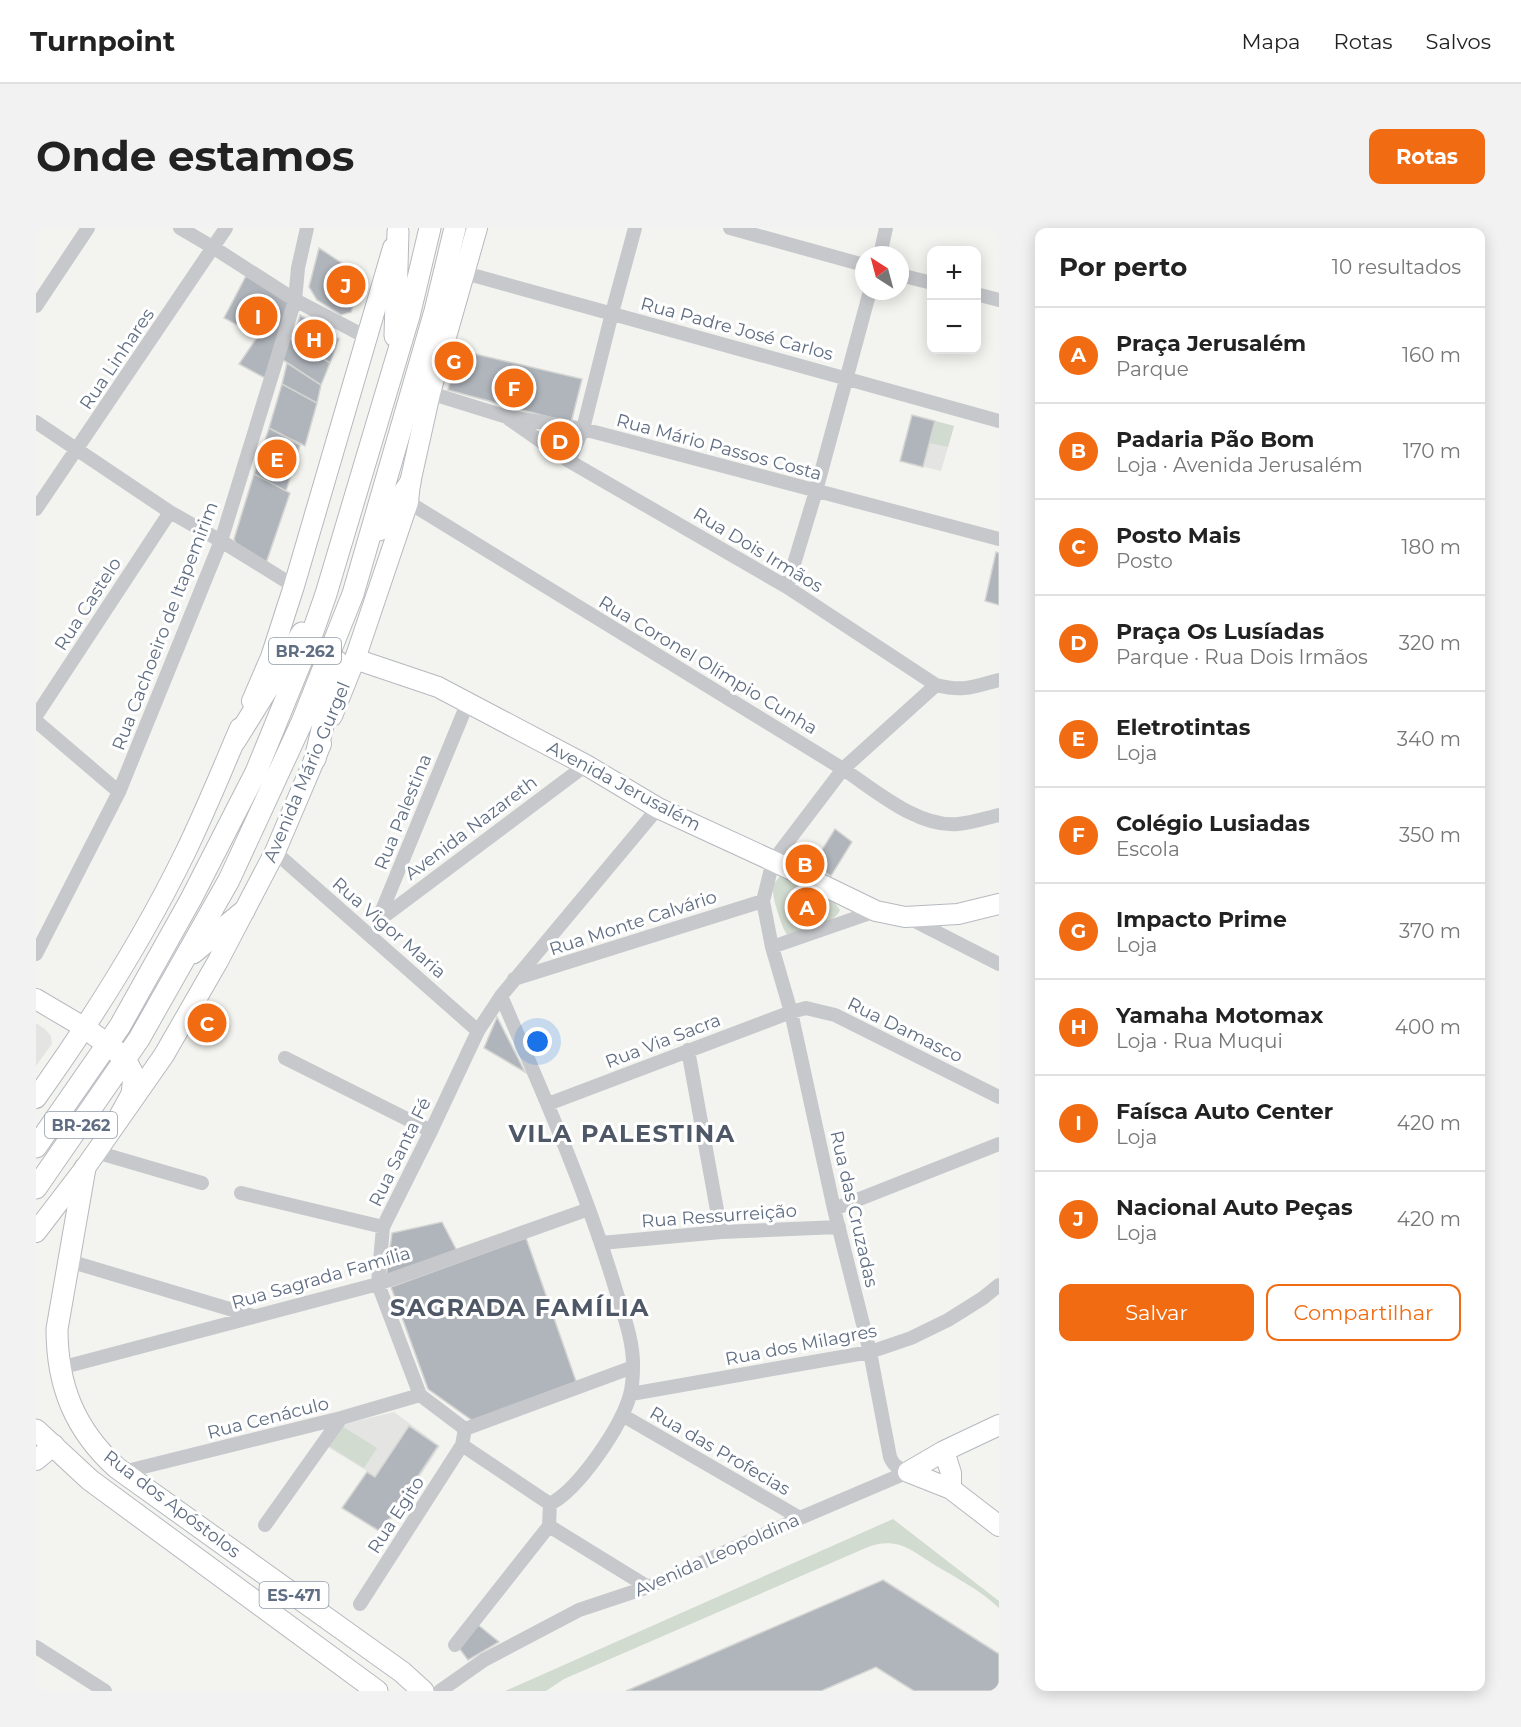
<!DOCTYPE html>
<html lang="pt">
<head>
<meta charset="utf-8">
<style>
	:root { --surface:#fff; --page:#f2f2f2; --text:#222; --muted:#767676; --line:#e0e0e0; --accent:#f16b12 }
	body { margin:0; font-family:Montserrat,sans-serif; background:var(--page); color:var(--text) }
	.controls { position:absolute; right:18px; top:18px; display:grid; overflow:hidden; border-radius:12px; box-shadow:0 3px 15px #0003 }
	.controls button { width:54px; height:54px; display:grid; place-items:center; padding:0; border:0; border-bottom:2px solid var(--line); background:var(--surface); color:var(--text); font:30px sans-serif }
	.compass { position:absolute; left:819px; top:18px; width:54px; height:54px; border-radius:50%; background:var(--surface); box-shadow:0 3px 15px #0003; rotate:324deg }
	.you { position:absolute; left:502px; top:814px; width:21px; height:21px; margin:-15px; border:4px solid #fff; border-radius:50%; background:#1a73e8; box-shadow:0 0 0 9px #1a73e833 }
	.badge { display:grid; place-items:center; width:39px; height:39px; border-radius:50%; background:var(--accent); color:#fff; font-size:20px; font-weight:700 }
	.pin { position:absolute; translate:-50% -50%; border:3px solid #fff; box-shadow:0 2px 6px #0006 }
	.list { margin:0; padding:0; list-style:none }
	h2 { display:flex; justify-content:space-between; align-items:center; height:78px; margin:0; padding:0 24px; font-size:26px }
	h2 small { font-size:20px; font-weight:400; color:var(--muted) }
	.list li { display:grid; grid-template-columns:39px 1fr auto; gap:18px; align-items:center; box-sizing:border-box; height:96px; padding:0 24px; border-top:2px solid var(--line) }
	.list b { display:block; font-size:22px; white-space:nowrap }
	.list p { margin:0; font-size:20px; white-space:nowrap; color:var(--muted) }
	.list em { font-size:20px; font-style:normal; color:var(--muted) }
	.actions { display:flex; gap:12px; padding:18px 24px }
	.actions a { flex:1; padding:14px 0; border:2px solid var(--accent); border-radius:12px; text-align:center; font-size:21px; color:var(--accent) }
	.actions .main { background:var(--accent); color:#fff }
	.map { position:relative; flex:none; width:963px; height:1463px; overflow:hidden; border-radius:12px }
	header { display:flex; align-items:center; gap:36px; box-sizing:border-box; height:84px; padding:0 30px; background:var(--surface); border-bottom:2px solid var(--line) }
	header strong { font-size:28px }
	nav { display:flex; gap:33px; margin-inline-start:auto; font-size:21px }
	.intro { display:flex; align-items:center; justify-content:space-between; box-sizing:border-box; height:144px; padding:0 36px }
	h1 { margin:0; font-size:42px }
	.button { padding:15px 27px; border-radius:12px; background:var(--accent); color:#fff; font-size:21px; font-weight:700 }
	main { display:flex; gap:36px; padding:0 36px }
	aside { flex:1; background:var(--surface); border-radius:12px; box-shadow:0 3px 15px #0003 }
	.map>svg:first-child { display:block }
	.built { fill:#e4e4e3 }
	.green { fill:#d2dbd0 }
	.building { fill:#b0b5bc; stroke:#d4d5d2; stroke-width:1.5 }
	.lines { fill:none; stroke-linecap:round; stroke-linejoin:round }
	.secondary-casing { stroke:#b5b9bf; stroke-width:22 }
	.primary-casing { stroke:#b6b9be; stroke-width:23 }
	.street { stroke:#c6c8cc; stroke-width:14 }
	.secondary { stroke:#fff; stroke-width:20 }
	.primary { stroke:#fff; stroke-width:21 }
	.labels { text-anchor:middle; dominant-baseline:central; stroke-width:6; stroke-linejoin:round; paint-order:stroke }
	.shield { fill:#fff; stroke:#909aa8; stroke-width:1.5 }
	.shield-label { font-size:16px; font-weight:bold; fill:#606e83 }
	.street-label { font-size:18px; fill:#606e83; stroke:#fff }
	.district-label { font-size:24px; font-weight:bold; letter-spacing:1.5px; fill:#4f5867; stroke:#fff }
</style>
</head>
<body>
<header>
<strong>Turnpoint</strong>
<nav><a>Mapa</a><a>Rotas</a><a>Salvos</a></nav>
</header>
<div class="intro"><h1>Onde estamos</h1><a class="button">Rotas</a></div>
<main>
<div class="map">
<svg width="963" height="1463" viewBox="0 0 963 1463">
	<rect width="100%" height="100%" fill="#f3f4ef"/>
	<path class="built" d="M876,187l42,11 -13,45 -41,-10z
		M0,795l10,7 5,6 1,8 -16,22z
		M358,1184l46,34 -58,88 -40,-26 25,-37 -41,-25 14,-21z"/>
	<path class="green" d="M899,193l19,5 -6,21 -19,-4z
		M745,647l54,28 5,7c-6,15 -37,21 -52,26 -6,-7 -16,-39 -15,-48 1,-6 5,-9 8,-13z
		M304,1197l37,23 -13,20 -37,-23z
		M857,1291l106,82v7c-19,-18 -44,-31 -66,-44 -11,-7 -21,-15 -33,-19 -11,-3 -22,-2 -32,2l-304,132 -18,12h-41z"/>
	<path class="building" d="M283,20l44,29 -12,35 -10,3 -24,-15 -8,-13z
		M210,48l44,27 -25,75 -26,-14 19,-28 -34,-18z
		M264,87l39,24 -9,24 -40,-25 5,-4z
		M254,110l40,25 -9,22 -38,-25z
		M422,122l124,29 -11,44 -123,-33z
		M251,135l34,22 -4,18 -35,-19z
		M246,156l35,19 -12,43 -36,-18z
		M876,187l23,6 -12,46 -23,-6z
		M233,200l31,17 -14,46 -32,-17z
		M218,246l36,19 -24,70 -30,-19 -2,-5z
		M960,324l3,1v52l-14,-4z
		M799,601l17,13 -21,34 -18,-12z
		M461,789l28,55 -41,-24z
		M406,994l16,31 -72,25 6,-45z
		M490,1010l51,146 -104,37 -45,-32 -37,-102z
		M373,1198l29,20 -57,86 -39,-24 25,-36 8,5z
		M847,1352l116,74v37h-85l-38,-24 -55,24h-195z
		M441,1396l22,18 -31,18 -9,-12z"/>
	<g class="lines">
		<defs>
			<path id="secondary" d="M319,431l83,28 148,78 72,43 115,53 103,50 29,6 53,-3 41,-10
				M216,473l19,-44 23,-71 99,-338
				M296,488l23,-57 53,-157 2,-19 20,-90 47,-165
				M0,771l49,29
				M0,870c55,-77 107,-159 149,-245 20,-41 37,-83 55,-125
				M0,1004l49,-64 79,-113 54,-94 57,-109 46,-108
				M908,1223l7,22v16
				M0,1232l18,-15
				M872,1244l43,17 48,37
				M872,1244l36,-21 55,-26"/>
			<path id="primary" d="M359,108l3,-104
				M343,302l31,-47
				M199,513l67,-108
				M279,531l23,-97
				M157,725l51,-42
				M49,800l30,22 11,11 8,15 -2,18 -15,27
				M0,919l84,-121 71,-127 65,-127 54,-132 16,-46 83,-278 21,-88
				M49,940l-28,161c0,57 18,101 60,139l285,204 21,19
				M0,960l103,-149 90,-159 73,-158 51,-128 82,-283 20,-83
				M0,1202l54,50 287,211"/>
		</defs>
		<use href="#secondary" class="secondary-casing"/>
		<use href="#primary" class="primary-casing"/>
		<path class="street" d="M144,0l34,20 81,52 73,38
			M694,0l134,37
			M844,27l6,-27
			M429,45l534,148
			M864,47l32,8
			M940,66l23,6
			M0,78l52,-78
			M394,165l74,23 79,13 416,110
			M473,191l60,42 218,126 149,98c27,7 37,2 63,-5
			M0,194l134,90 51,29 73,45
			M533,233l14,-32 29,-116 23,-85
			M372,274l435,267c32,21 75,59 115,55 14,-1 28,-6 41,-9
			M0,281l190,-281
			M751,359l29,-96 54,-200
			M0,488l134,-204
			M0,493l83,71
			M239,624l203,179
			M871,689l92,47
			M342,692l90,-218
			M342,693l208,-156
			M736,719l104,-36
			M0,726l83,-162 102,-251 74,-241 3,-32 9,-40
			M478,751l249,-78
			M652,822l33,182
			M249,830l146,73
			M512,876l243,-92 15,-4 29,7 164,82
			M60,924l106,31
			M205,965l142,34
			M798,981l165,-65
			M565,1015l120,-11 118,-5
			M33,1033l184,55
			M24,1140l318,-84 211,-75
			M595,1166l239,-42 41,-14 37,-18 35,-22 16,-13
			M586,1187l178,103
			M429,1201l168,-62
			M87,1244l218,-54 79,-23
			M872,1244c-9,-4 -14,-5 -18,-15l-20,-105 -36,-143 -43,-197 -19,-65 -9,-46 10,-40 70,-92 93,-84
			M514,1276l-88,-59 3,-16 -45,-34 -42,-111 5,-57 48,-96 47,-100 23,-35 157,-188
			M229,1297l76,-107
			M513,1298l99,61
			M324,1376l102,-159
			M419,1417l94,-119 1,-22c29,-15 71,-77 80,-109 2,-8 3,-18 3,-27 1,-28 -11,-57 -19,-84 -30,-99 -72,-193 -113,-288
			M0,1419l69,44
			M404,1463l44,-31 95,-50 69,-23 152,-69 108,-46"/>
		<use href="#secondary" class="secondary"/>
		<use href="#primary" class="primary"/>
	</g>
	<g class="labels">
		<g class="shield">
			<rect x="233" y="410" width="72" height="26" rx="4.5"/>
			<rect x="9" y="884" width="72" height="26" rx="4.5"/>
			<rect x="223.5" y="1354" width="69" height="26" rx="4.5"/>
		</g>
		<g class="shield-label">
			<text x="269" y="423">BR-262</text>
			<text x="45" y="897">BR-262</text>
			<text x="258" y="1367">ES-471</text>
		</g>
		<g class="street-label">
			<text transform="translate(701 101) rotate(15)">Rua Padre José Carlos</text>
			<text transform="translate(81 131) rotate(-56)">Rua Linhares</text>
			<text transform="translate(683 219) rotate(15)">Rua Mário Passos Costa</text>
			<text transform="translate(722 322) rotate(31)">Rua Dois Irmãos</text>
			<text transform="translate(52 376) rotate(-57)">Rua Castelo</text>
			<text transform="translate(129 398) rotate(-69)">Rua Cachoeiro de Itapemirim</text>
			<text transform="translate(672 437) rotate(31)">Rua Coronel Olímpio Cunha</text>
			<text transform="translate(271 544) rotate(-67)">Avenida Mário Gurgel</text>
			<text transform="translate(588 558) rotate(28)">Avenida Jerusalém</text>
			<text transform="translate(367 584) rotate(-68)">Rua Palestina</text>
			<text transform="translate(435 600) rotate(-37)">Avenida Nazareth</text>
			<text transform="translate(597 695) rotate(-18)">Rua Monte Calvário</text>
			<text transform="translate(353 700) rotate(41)">Rua Vigor Maria</text>
			<text transform="translate(869 802) rotate(26)">Rua Damasco</text>
			<text transform="translate(627 813) rotate(-21)">Rua Via Sacra</text>
			<text transform="translate(364 924) rotate(-64)">Rua Santa Fé</text>
			<text transform="translate(818 981) rotate(77)">Rua das Cruzadas</text>
			<text transform="translate(683 988) rotate(-4)">Rua Ressurreição</text>
			<text transform="translate(285 1050) rotate(-16)">Rua Sagrada Família</text>
			<text transform="translate(765 1117) rotate(-11)">Rua dos Milagres</text>
			<text transform="translate(232 1190) rotate(-14)">Rua Cenáculo</text>
			<text transform="translate(684 1223) rotate(30)">Rua das Profecias</text>
			<text transform="translate(136 1276) rotate(37)">Rua dos Apóstolos</text>
			<text transform="translate(360 1287) rotate(-57)">Rua Egito</text>
			<text transform="translate(681 1327) rotate(-24)">Avenida Leopoldina</text>
		</g>
		<g class="district-label">
			<text x="586" y="905">VILA PALESTINA</text>
			<text x="484" y="1079">SAGRADA FAMÍLIA</text>
		</g>
	</g>
</svg>
<div class="controls">
<button>+</button>
<button>−</button>
</div>
<svg class="compass" viewBox="-18 -18 36 36"><path d="M0-13l5 13h-10z" fill="#e53935"/><path d="M0 13l5-13h-10z" fill="#767676"/></svg>
<div class="you"></div>
<div class="pin badge" style="left:771px;top:679px">A</div>
<div class="pin badge" style="left:769px;top:636px">B</div>
<div class="pin badge" style="left:171px;top:795px">C</div>
<div class="pin badge" style="left:524px;top:213px">D</div>
<div class="pin badge" style="left:241px;top:231px">E</div>
<div class="pin badge" style="left:478px;top:160px">F</div>
<div class="pin badge" style="left:418px;top:133px">G</div>
<div class="pin badge" style="left:278px;top:111px">H</div>
<div class="pin badge" style="left:222px;top:88px">I</div>
<div class="pin badge" style="left:310px;top:57px">J</div>
</div>
<aside>
<h2>Por perto<small>10 resultados</small></h2>
<ul class="list">
<li><span class="badge">A</span><div><b>Praça Jerusalém</b><p>Parque</p></div><em>160 m</em></li>
<li><span class="badge">B</span><div><b>Padaria Pão Bom</b><p>Loja · Avenida Jerusalém</p></div><em>170 m</em></li>
<li><span class="badge">C</span><div><b>Posto Mais</b><p>Posto</p></div><em>180 m</em></li>
<li><span class="badge">D</span><div><b>Praça Os Lusíadas</b><p>Parque · Rua Dois Irmãos</p></div><em>320 m</em></li>
<li><span class="badge">E</span><div><b>Eletrotintas</b><p>Loja</p></div><em>340 m</em></li>
<li><span class="badge">F</span><div><b>Colégio Lusiadas</b><p>Escola</p></div><em>350 m</em></li>
<li><span class="badge">G</span><div><b>Impacto Prime</b><p>Loja</p></div><em>370 m</em></li>
<li><span class="badge">H</span><div><b>Yamaha Motomax</b><p>Loja · Rua Muqui</p></div><em>400 m</em></li>
<li><span class="badge">I</span><div><b>Faísca Auto Center</b><p>Loja</p></div><em>420 m</em></li>
<li><span class="badge">J</span><div><b>Nacional Auto Peças</b><p>Loja</p></div><em>420 m</em></li>
</ul>
<div class="actions"><a class="main">Salvar</a><a>Compartilhar</a></div>
</aside>
</main>
</body>
</html>
